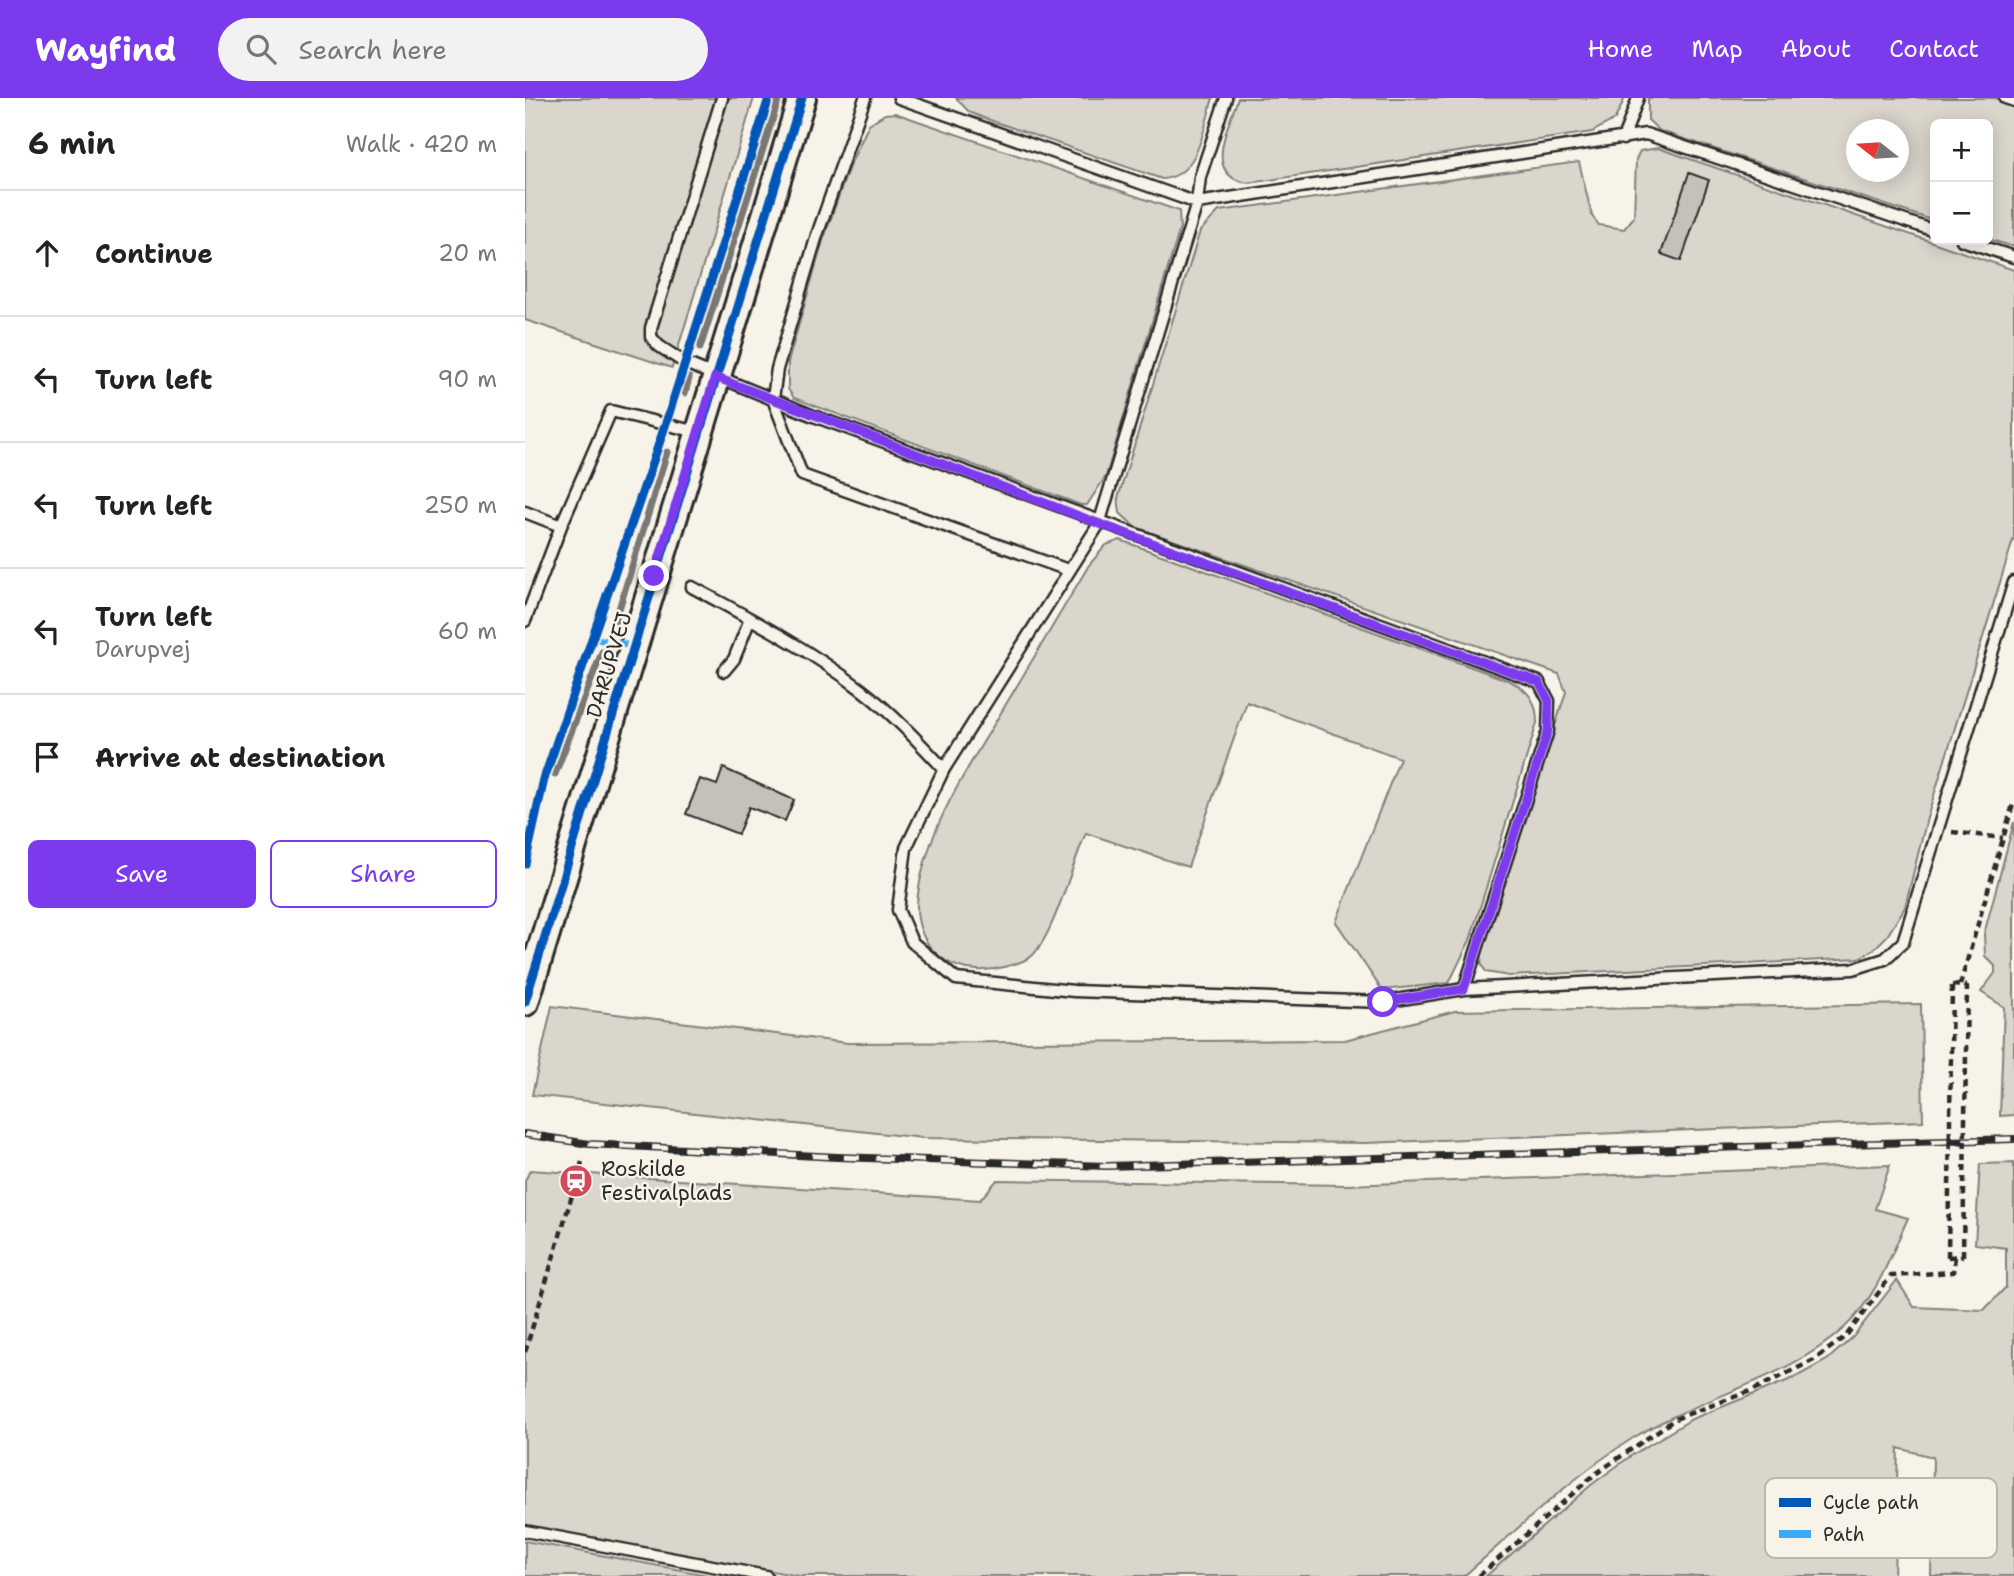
<!DOCTYPE html>
<html lang="en">
<head>
<meta charset="utf-8">
<style>
	:root { --surface:#fff; --page:#f2f2f2; --text:#222; --muted:#767676; --line:#e0e0e0; --accent:#7c3aed }
	body { margin:0; font-family:"Shantell Sans",sans-serif; background:var(--page); color:var(--text) }
	.controls { position:absolute; right:21px; top:21px; display:grid; overflow:hidden; border-radius:10px; box-shadow:0 4px 18px #0003 }
	.controls button { width:63px; height:63px; display:grid; place-items:center; padding:0; border:0; border-bottom:2px solid var(--line); background:var(--surface); color:var(--text); font:35px sans-serif }
	.compass { position:absolute; left:1321px; top:21px; width:63px; height:63px; border-radius:50%; background:var(--surface); box-shadow:0 4px 18px #0003; rotate:287deg }
	.stop { position:absolute; width:21px; height:21px; margin:-16px; border:5px solid #7c3aed; border-radius:50%; background:#fff }
	.stop.end { background:#7c3aed; border-color:#fff; box-shadow:0 2px 7px #0008 }
	.list { margin:0; padding:0; list-style:none }
	h2 { display:flex; justify-content:space-between; align-items:center; height:91px; margin:0; padding:0 28px; font-size:30px }
	h2 small { font-size:23px; font-weight:400; color:var(--muted) }
	.list li { display:grid; grid-template-columns:46px 1fr auto; gap:21px; align-items:center; box-sizing:border-box; height:126px; padding:0 28px; border-top:2px solid var(--line) }
	.list b { display:block; font-size:26px; white-space:nowrap }
	.list p { margin:0; font-size:23px; white-space:nowrap; color:var(--muted) }
	.list em { font-size:23px; font-style:normal; color:var(--muted) }
	.actions { display:flex; gap:14px; padding:21px 28px }
	.actions a { flex:1; padding:16px 0; border:2px solid var(--accent); border-radius:10px; text-align:center; font-size:24px; color:var(--accent) }
	.actions .main { background:var(--accent); color:#fff }
	.icon { flex:none; width:38px; height:38px; fill:none; stroke:currentColor; stroke-width:2; stroke-linecap:round; stroke-linejoin:round }
	.map { position:relative; flex:none; width:1489px; height:1478px; overflow:hidden }
	header { display:flex; align-items:center; gap:42px; box-sizing:border-box; height:98px; padding:0 35px; background:var(--accent); color:#fff }
	header strong { font-size:33px }
	nav { display:flex; gap:38px; margin-inline-start:auto; font-size:24px }
	.search { width:490px; height:63px; background:var(--page); display:flex; align-items:center; gap:18px; box-sizing:border-box; padding:0 24px; border-radius:38px; color:var(--muted); font-size:26px }
	main { display:flex }
	aside { flex:1; background:var(--surface) }
	.map>svg:first-child { display:block }
	.green { fill:#dad6cc; stroke:#82807c; stroke-width:2; fill-rule:evenodd }
	.lines { fill:none; stroke-linecap:round; stroke-linejoin:round }
	.stream { stroke:#7a7874; stroke-width:7 }
	.building { fill:#c4c1b9; stroke:#2b2b2b; stroke-width:2 }
	.lane-casing { stroke:#2b2b2b; stroke-width:15 }
	.secondary-casing { stroke:#2b2b2b; stroke-width:32 }
	.path { stroke:#2b2b2b; stroke-width:4.5; stroke-dasharray:7 5; stroke-linecap:butt }
	.lane { stroke:#f7f3e8; stroke-width:10 }
	.secondary { stroke:#f7f3e8; stroke-width:26 }
	.rail-casing { stroke:#2b2b2b; stroke-width:8 }
	.rail { stroke:#f7f3e8; stroke-width:5; stroke-dasharray:16; stroke-linecap:butt }
	.path-bridge { stroke:#2b2b2b; stroke-width:4.5; stroke-dasharray:7 5; stroke-linecap:butt }
	.quiet { stroke:#3fa9f5; stroke-width:7; stroke-dasharray:14 7; stroke-linecap:butt }
	.cycleway-casing { stroke:#f7f3e8; stroke-width:13 }
	.cycleway { stroke:#0057b8; stroke-width:9 }
	.route { stroke:#7c3aed; stroke-width:9 }
	.labels { text-anchor:middle; dominant-baseline:central; stroke-width:5; stroke-linejoin:round; paint-order:stroke }
	.street-label { font-size:21px; fill:#2b2b2b; stroke:#f7f3e8 }
	.poi-label { font-size:21px; fill:#2b2b2b; stroke:#f7f3e8; text-anchor:start }
	.key { fill:#f7f3e8; stroke:#bab7af; stroke-width:2 }
	.key-label { font-size:19px; fill:#2b2b2b }
</style>
</head>
<body>
<header>
<strong>Wayfind</strong>
<div class="search"><svg class="icon" aria-label="search" viewBox="0 0 24 24"><circle cx="10" cy="10" r="6"/><path d="M15 15l6 6"/></svg>Search here</div>
<nav><a>Home</a><a>Map</a><a>About</a><a>Contact</a></nav>
</header>
<main>
<aside>
<h2>6 min<small>Walk · 420 m</small></h2>
<ul class="list">
<li><svg class="icon" aria-label="ahead" viewBox="0 0 24 24"><path d="M12 20V5M6 11l6-6 6 6"/></svg><div><b>Continue</b></div><em>20 m</em></li>
<li><svg class="icon" aria-label="left" viewBox="0 0 24 24"><path d="M17 20v-9H6M10 6l-5 5 5 5"/></svg><div><b>Turn left</b></div><em>90 m</em></li>
<li><svg class="icon" aria-label="left" viewBox="0 0 24 24"><path d="M17 20v-9H6M10 6l-5 5 5 5"/></svg><div><b>Turn left</b></div><em>250 m</em></li>
<li><svg class="icon" aria-label="left" viewBox="0 0 24 24"><path d="M17 20v-9H6M10 6l-5 5 5 5"/></svg><div><b>Turn left</b><p>Darupvej</p></div><em>60 m</em></li>
<li><svg class="icon" aria-label="arrive" viewBox="0 0 24 24"><path d="M6 21V4h12l-3 4 3 4H6"/></svg><div><b>Arrive at destination</b></div></li>
</ul>
<div class="actions"><a class="main">Save</a><a>Share</a></div>
</aside>
<div class="map">
<svg width="1489" height="1478" viewBox="0 0 1489 1478">
	<rect width="100%" height="100%" fill="#f7f3e8"/>
	<filter id="ink" filterUnits="userSpaceOnUse"><feTurbulence type="fractalNoise" baseFrequency=".0143" numOctaves="2"/><feDisplacementMap in="SourceGraphic" scale="14" xChannelSelector="R" yChannelSelector="G"/><feConvolveMatrix kernelMatrix="1 2 1 2 8 2 1 2 1" color-interpolation-filters="sRGB"/></filter>
	<g filter="url(#ink)">
		<path class="green" d="M0,0h229l-82,270 -147,-48z
			M431,0h257c-9,28 -14,79 -51,81l-181,-62 -12,-5z
			M713,0h387l-10,21 -23,13 -343,51c-48,-6 -20,-57 -11,-85z
			M1123,0h346l20,7v142l-26,-8v-115h-53v97l-275,-90 -12,-11zM1332,32h42v42h-42z
			M370,15l284,98 1,17 -74,248 -19,29h-6l-287,-107 -6,-9v-27l35,-121 26,-74 20,-43 16,-10z
			M1133,50l356,122v267l-87,281 -22,89 -18,29 -14,14 -14,8 -18,1 -332,17 -23,-4 -5,-9 2,-16 83,-255 -7,-18 -424,-147 -15,-14 -2,-15 82,-267 19,-20 360,-49 13,54 7,9 25,4 10,-12 2,-58 4,-8z
			M595,442l390,141c19,9 27,21 27,42l-67,217 -21,43 -67,7 -46,-68 64,-164 -153,-56 -59,165 -102,-34c-14,31 -31,99 -53,122 -7,7 -19,9 -29,12 -51,14 -94,-19 -86,-73 9,-65 48,-123 81,-178 30,-50 60,-101 90,-151l17,-20z
			M1489,724v293l-14,1 4,-109 -23,-15 14,-19v-7l-10,-10 -1,-22z
			M1396,906l2,117 -557,22 -443,-5 -391,-43 20,-89 296,37 497,-3 110,-29z
			M1489,1065v413h-83l2,-119 -35,-9 -4,128h-408l105,-91 41,-30 60,-36 102,-41 33,-18 26,-23 44,-57 17,27 70,3 22,-23v-39l-31,-4 5,-80z
			M1365,1067l-15,44 33,9c-17,37 -32,81 -64,110 -58,53 -145,69 -211,110 -62,39 -114,90 -169,138h-665l-274,-50v-345l5,-11 450,30 17,-20 350,5z
			M0,1443l188,35h-188z"/>
		<g class="lines">
			<path class="stream" d="M175,250l79,-250
				M160,295l4,-15
				M87,534l55,-180
				M30,676l47,-122"/>
		</g>
		<path class="building" d="M1164,75l20,7 -28,81 -20,-7z
			M198,670l71,32 -9,21 -36,-14 -11,27 -52,-20 14,-35 17,6z"/>
		<g class="lines">
			<defs>
				<path id="lane" d="M197,0l-71,230v9l8,9 26,17 126,52 728,267 10,19 -1,30 -84,258
					M340,0l-48,137 -40,134 -4,30 29,76 266,95
					M374,0l298,105 449,-69 289,97
					M701,0l-26,79 -3,26 -98,321 -155,245 -38,79 -8,62 14,32 44,37 118,12 309,11 81,-13 389,-20 32,-10 18,-17 111,-360
					M1480,0l9,3
					M1098,41l15,-41
					M1437,142l52,17
					M0,414l36,14
					M167,489c58,31 118,63 170,103 30,23 56,51 82,79
					M0,523l36,-95 50,-115 86,21
					M199,573l10,-12 16,-40
					M0,1433l241,45"/>
				<path id="secondary" d="M0,904l277,-904"/>
			</defs>
			<use href="#lane" class="lane-casing"/>
			<use href="#secondary" class="secondary-casing"/>
			<path class="path" d="M1427,734l51,6
				M1427,887l15,1
				M1435,887l54,-184
				M1423,1159l15,-1
				M0,1254l57,-190
				M954,1478l115,-101 81,-56 78,-29 61,-30 32,-24 45,-60 62,-4 2,-15"/>
			<use href="#lane" class="lane"/>
			<use href="#secondary" class="secondary"/>
			<defs>
				<path id="rail" d="M0,1036l64,10 248,13 270,9 907,-27"/>
			</defs>
			<use href="#rail" class="rail-casing"/>
			<use href="#rail" class="rail"/>
			<path class="path-bridge" d="M1438,1158l4,-270
				M1423,1159l4,-272"/>
			<path class="quiet" d="M67,540l41,8"/>
			<defs>
				<path id="cycleway" d="M0,766l19,-85 121,-353 104,-328
					M0,904l277,-904"/>
			</defs>
			<use href="#cycleway" class="cycleway-casing"/>
			<use href="#cycleway" class="cycleway"/>
		</g>
	</g>
	<g class="lines" filter="url(#ink)">
		<path class="route" d="M129,478l61,-199 385,147 439,158 10,19 -1,30 -84,258 -81,13"/>
	</g>
	<defs>
		<symbol id="station-disc" viewBox="-11 -11 22 22"><circle r="9.5" fill="#d1495b" stroke="#f7f3e8"/><path d="M-3-6H3Q5-6 5-4V2Q5 4 3 4L4.5 6H3L1.5 4h-3L-3 6H-4.5L-3 4Q-5 4-5 2V-4Q-5-6-3-6ZM-3.5-4v3h7v-3ZM-3.5 1v1.5H-2V1ZM2 1v1.5H3.5V1Z" fill="#fff"/></symbol>
	</defs>
	<g fill-rule="evenodd">
		<use href="#station-disc" x="32" y="1064" width="38" height="38"/>
	</g>
	<g class="labels">
		<g class="street-label">
			<text transform="translate(84 567) rotate(-73)">DARUPVEJ</text>
		</g>
		<g class="poi-label">
			<text x="76" y="1071">Roskilde<tspan x="76" dy="24">Festivalplads</tspan></text>
		</g>
	</g>
	<rect x="1240" y="1380" width="232" height="80" rx="10" class="key"/>
	<rect x="1254" y="1400" width="32" height="9" fill="#0057b8"/>
	<rect x="1254" y="1432" width="32" height="8" fill="#3fa9f5"/>
	<g class="key-label">
		<text x="1298" y="1411">Cycle path</text>
		<text x="1298" y="1443">Path</text>
	</g>
</svg>
<div class="controls">
<button>+</button>
<button>−</button>
</div>
<svg class="compass" viewBox="-18 -18 36 36"><path d="M0-13l5 13h-10z" fill="#e53935"/><path d="M0 13l5-13h-10z" fill="#767676"/></svg>
<div class="stop" style="left:858px;top:904px"></div>
<div class="stop end" style="left:129px;top:478px"></div>
</div>
</main>
</body>
</html>
